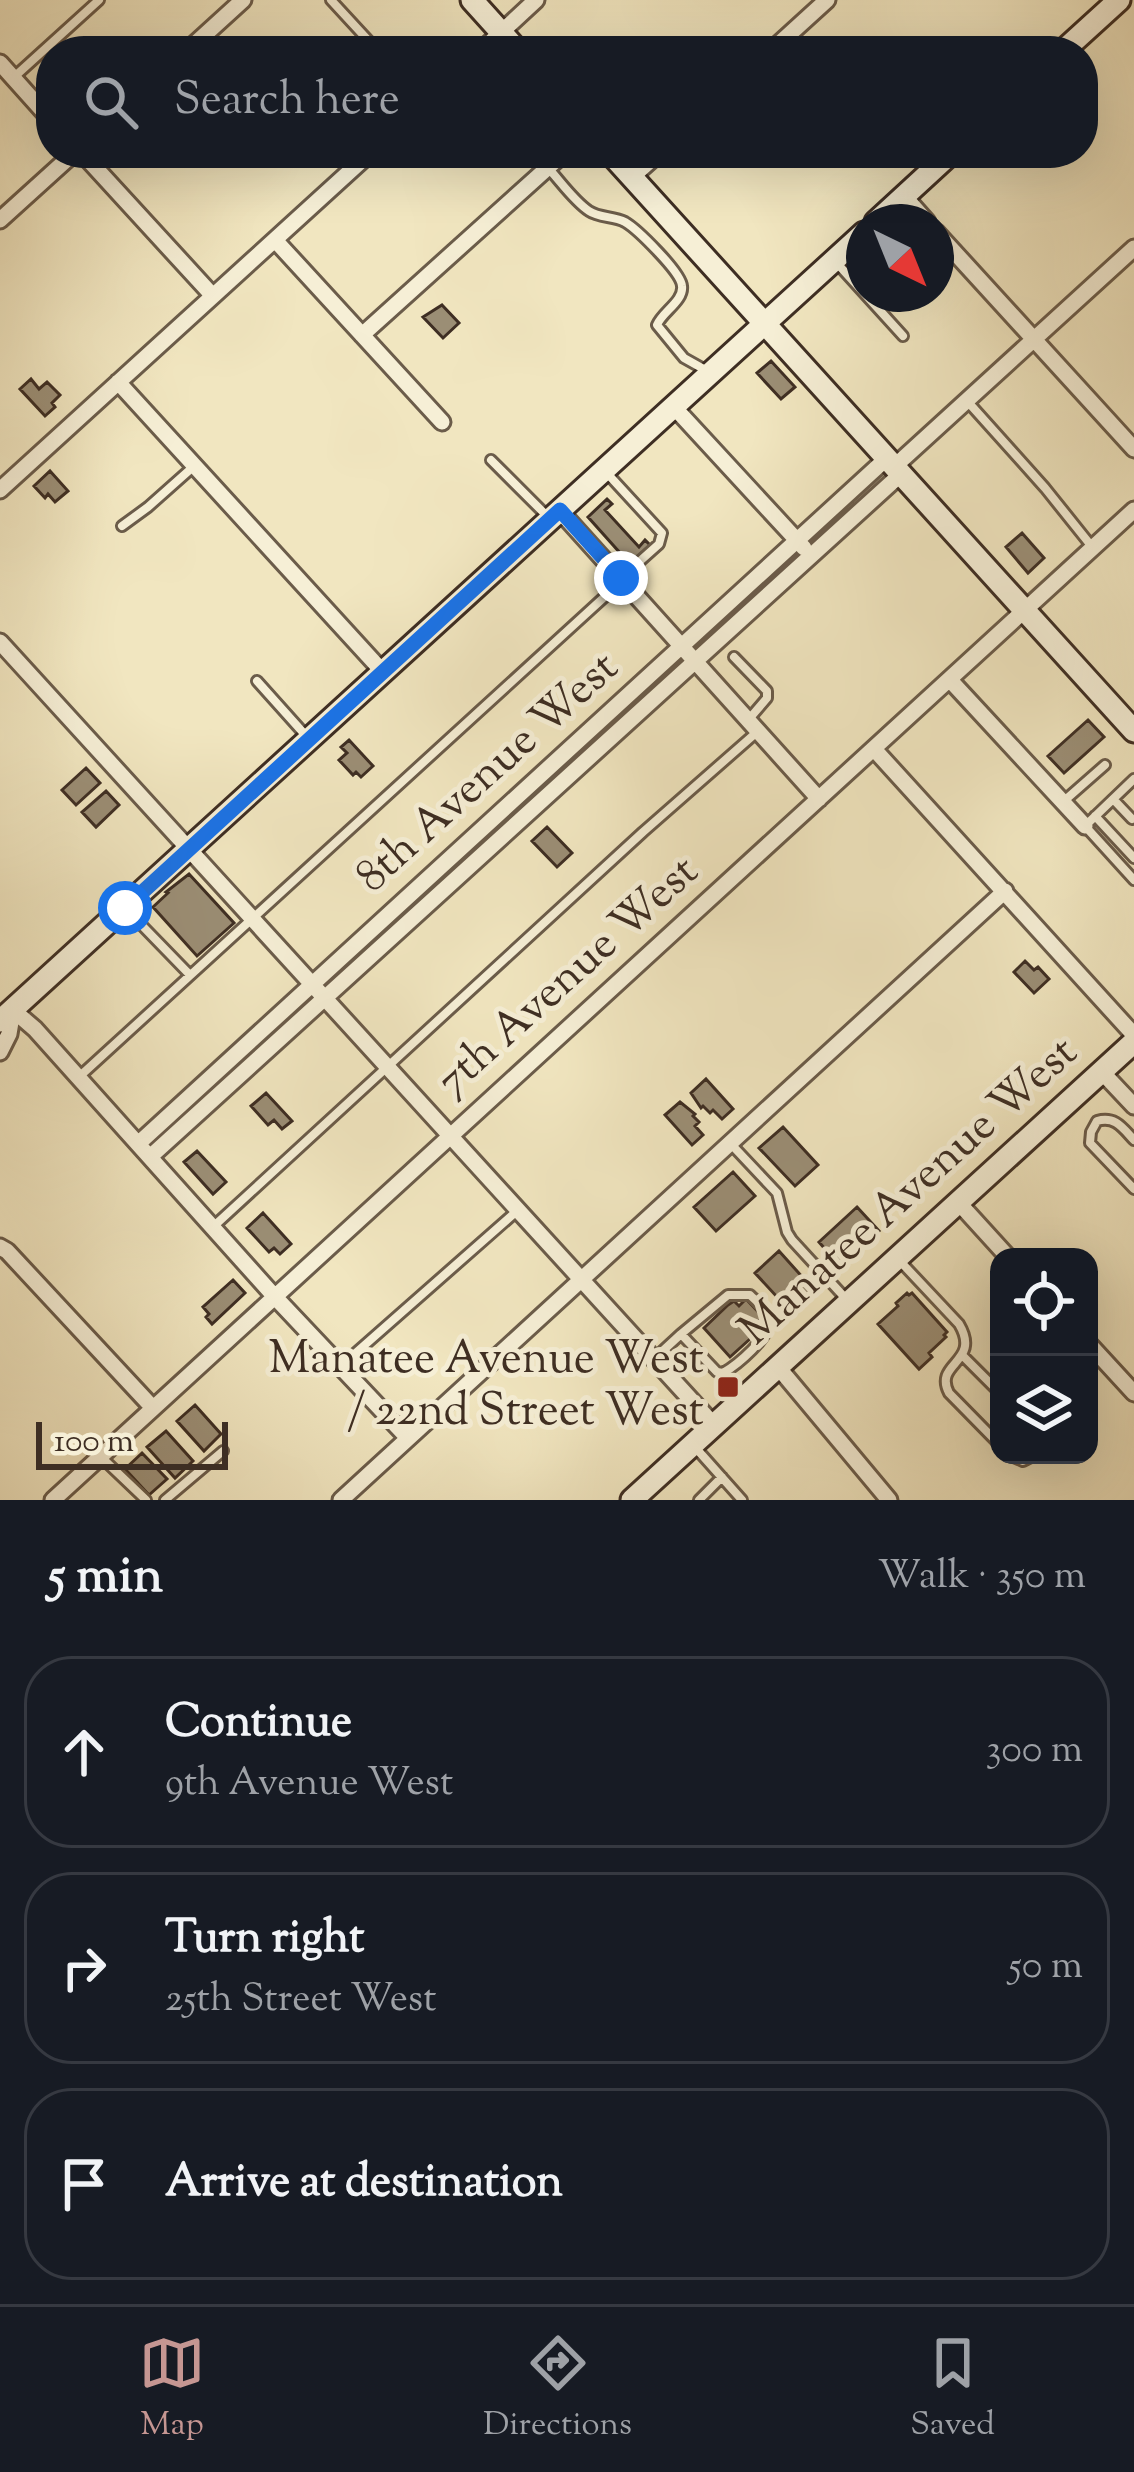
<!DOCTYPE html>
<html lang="en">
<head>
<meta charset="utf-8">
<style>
	:root { --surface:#171b24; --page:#242831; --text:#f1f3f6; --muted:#9ea1a6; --line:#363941; --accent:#c59692 }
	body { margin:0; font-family:"Sorts Mill Goudy",serif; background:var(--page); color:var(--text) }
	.controls { position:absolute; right:36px; bottom:36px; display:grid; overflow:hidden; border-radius:24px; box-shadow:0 12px 48px #0002 }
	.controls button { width:108px; height:108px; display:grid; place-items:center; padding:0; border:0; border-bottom:3px solid var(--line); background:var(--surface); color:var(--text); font:60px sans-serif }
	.compass { position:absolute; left:846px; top:204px; width:108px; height:108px; border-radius:50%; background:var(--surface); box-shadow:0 12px 48px #0002; rotate:137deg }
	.scale { position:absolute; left:36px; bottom:30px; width:192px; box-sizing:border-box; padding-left:12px; border:6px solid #3e2e23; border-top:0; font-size:33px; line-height:42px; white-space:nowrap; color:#3e2e23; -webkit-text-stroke:9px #f6efd6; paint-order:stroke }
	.stop { position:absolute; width:36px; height:36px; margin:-27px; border:9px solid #1a73e8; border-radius:50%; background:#fff }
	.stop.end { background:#1a73e8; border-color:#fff; box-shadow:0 3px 12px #0008 }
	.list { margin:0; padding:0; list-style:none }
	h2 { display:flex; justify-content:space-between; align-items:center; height:156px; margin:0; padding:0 48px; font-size:51px }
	h2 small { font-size:39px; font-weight:400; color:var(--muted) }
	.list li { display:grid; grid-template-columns:78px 1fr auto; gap:36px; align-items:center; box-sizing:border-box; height:192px; margin:0 24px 24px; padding:0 24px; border:3px solid var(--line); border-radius:48px }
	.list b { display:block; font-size:45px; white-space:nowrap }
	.list p { margin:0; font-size:39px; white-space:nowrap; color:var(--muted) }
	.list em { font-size:39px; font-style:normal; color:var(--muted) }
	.icon { flex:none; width:66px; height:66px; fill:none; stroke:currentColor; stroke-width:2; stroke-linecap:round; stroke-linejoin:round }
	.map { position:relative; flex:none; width:1134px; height:1500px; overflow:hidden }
	.search { position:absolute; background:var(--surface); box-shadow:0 12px 48px #0002; left:36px; right:36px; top:36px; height:132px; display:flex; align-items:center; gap:30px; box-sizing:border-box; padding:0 42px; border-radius:48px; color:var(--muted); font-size:45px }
	.sheet { height:804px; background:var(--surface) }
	nav { display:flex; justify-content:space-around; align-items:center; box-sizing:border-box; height:168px; border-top:3px solid var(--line); background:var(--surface); font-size:33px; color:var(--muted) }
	nav a { display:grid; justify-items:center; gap:6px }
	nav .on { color:var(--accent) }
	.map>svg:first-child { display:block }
	.building { fill:#9b8e75; stroke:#3e2e23; stroke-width:3 }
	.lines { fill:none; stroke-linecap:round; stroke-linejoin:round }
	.lane-casing { stroke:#6b5c4a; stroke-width:14 }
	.street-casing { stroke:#6b5c4a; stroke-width:21 }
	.secondary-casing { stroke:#3e2e23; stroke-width:27 }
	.lane { stroke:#f6efd6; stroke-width:8 }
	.street { stroke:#f6efd6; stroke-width:15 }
	.secondary { stroke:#f6efd6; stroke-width:21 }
	.route { stroke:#1a73e8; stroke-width:15 }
	.poi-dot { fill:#8f2418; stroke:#f6efd6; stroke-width:4.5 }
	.labels { text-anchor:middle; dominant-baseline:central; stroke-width:10; stroke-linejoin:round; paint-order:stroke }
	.street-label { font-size:45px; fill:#3e2e23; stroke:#f6efd6 }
	.poi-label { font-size:45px; fill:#3e2e23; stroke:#f6efd6; text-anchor:end }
</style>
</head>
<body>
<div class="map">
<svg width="1134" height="1500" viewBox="0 0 1134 1500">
	<rect width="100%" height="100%" fill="#f1e6c0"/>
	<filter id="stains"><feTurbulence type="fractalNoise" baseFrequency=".00167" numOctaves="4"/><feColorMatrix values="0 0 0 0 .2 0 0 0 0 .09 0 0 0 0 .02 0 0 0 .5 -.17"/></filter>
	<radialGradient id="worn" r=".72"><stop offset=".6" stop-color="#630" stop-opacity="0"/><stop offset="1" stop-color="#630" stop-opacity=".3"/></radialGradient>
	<path class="building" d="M442,305l17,18 -16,15 -20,-21z
		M771,361l24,26 -14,12 -24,-26z
		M31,379l8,10 8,-7 13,13 -8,8 3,4 -10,9 -25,-27z
		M50,471l18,20 -13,11 -7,-8 -3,4 -11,-12z
		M607,499l5,5 -7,6 34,37 6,-7 5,5 -20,19 -42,-47z
		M1022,533l22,25 -16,15 -22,-26z
		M1088,720l16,17 -40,36 -16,-17z
		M349,740l24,26 -12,11 -5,-5 -3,3 -14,-15 8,-7 -6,-6z
		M86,768l14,15 -24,22 -14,-15z
		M106,791l13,14 -23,22 -14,-15z
		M547,827l25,26 -15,14 -25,-26z
		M189,874l45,49 -37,33 -44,-49 15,-14 -2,-1z
		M1025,961l9,9 4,-3 11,12 -15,14 -20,-21z
		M706,1079l27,30 -11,10 -9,-9 -3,3 -7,-7 -2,2 -10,-15z
		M266,1093l26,28 -10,8 -8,-9 -6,5 -17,-19z
		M680,1102l15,12 -2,2 6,6 -4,4 8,9 -11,10 -27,-30z
		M783,1127l35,38 -23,21 -36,-38z
		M197,1151l29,31 -13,12 -29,-32z
		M733,1172l22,24 -39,35 -22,-24z
		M857,1207l22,24 -39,35 -21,-24z
		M263,1213l28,31 -11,10 -6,-6 -5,4 -22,-24z
		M779,1251l35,39 -24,21 -35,-38z
		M233,1280l12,13 -33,31 -6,-7 3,-3 -6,-7z
		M907,1293l2,2 3,-2 35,39 -3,3 2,2 -17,16 3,4 -13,12 -41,-45 20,-18 -2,-3z
		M746,1299l17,18 -7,7 5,5 -31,28 -26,-29 24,-23 6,-4 5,5z
		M195,1405l26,29 -17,17 -27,-30z
		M166,1431l27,30 -18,17 -28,-31z
		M142,1453l25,26 -18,16 -24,-26z"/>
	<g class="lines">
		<defs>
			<path id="lane" d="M331,0l47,51
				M13,78l86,-78
				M549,169c12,13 25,32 40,42 10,7 25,5 36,11 12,7 56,50 57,64 2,15 -20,26 -25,39l27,33 25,14
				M835,261l68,75
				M968,402l77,86 48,60
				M491,460l58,58
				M605,471l57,62 -3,11 -38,34
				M122,526l26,-19 45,-40
				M734,657l33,34v7l-18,21
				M257,681l51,57
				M1134,779l-49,47 49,54
				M1113,799l19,20
				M1064,801l41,-36
				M1095,816l39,42
				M126,909l64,66
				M80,1076l543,-496
				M1134,1140c-12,-13 -19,-24 -37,-19l-6,11 -1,11 44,46
				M730,1143l47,50 10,39 5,8 56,61
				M214,1226l429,-394 114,-100
				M898,1259l61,65c23,39 -26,38 -10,69l50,51
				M963,1356l36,36
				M655,1358l26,-24 36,38 6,1c14,-8 48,-36 46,-53 -1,-10 -12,-18 -19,-25h-22l-47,39
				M342,1365l176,-155
				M694,1446l48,54
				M1009,1455l14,6 12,-6
				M101,1457l45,43
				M165,1500l58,-49
				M699,1500l23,-23"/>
			<path id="street" d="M187,51l56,-51
				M481,51l55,-51
				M771,51l56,-51
				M0,63l51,57
				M82,153l131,143
				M632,177l27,-24
				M904,196l23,26
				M0,220l74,-67
				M936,232l198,217
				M275,240l167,182
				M362,335l202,-182
				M118,382l265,290
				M674,407l130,141
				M895,466l239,-218
				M0,490l370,-337
				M559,510l260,289
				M0,642l714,783
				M950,680l135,146
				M874,749l260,286
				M13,1010l22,19 240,268 133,141
				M0,1052l9,-18 4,-24
				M1101,1071l33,35
				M139,1143l748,-685
				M151,1156l750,-682
				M958,1202l50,55
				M0,1247l7,4 146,157
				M1089,1344l45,49
				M778,1367l111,133
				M53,1500l1081,-990
				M341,1500l664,-609"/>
			<path id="secondary" d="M472,0l46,51
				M1063,51l56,-51
				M610,153l524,578
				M876,222l75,-69
				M0,1021l864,-788
				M632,1500l502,-458"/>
		</defs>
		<use href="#lane" class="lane-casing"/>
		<use href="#street" class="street-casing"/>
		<use href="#secondary" class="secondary-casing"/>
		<use href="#lane" class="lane"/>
		<use href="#street" class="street"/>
		<use href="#secondary" class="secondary"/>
	</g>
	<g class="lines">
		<path class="route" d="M125,908l435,-398 61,68"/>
	</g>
	<rect class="poi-dot" x="716" y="1375" width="24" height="24" rx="6"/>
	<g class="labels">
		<g class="street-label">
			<text transform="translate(489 774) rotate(-42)">8th Avenue West</text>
			<text transform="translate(569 978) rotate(-42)">7th Avenue West</text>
			<text transform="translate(910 1193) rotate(-42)">Manatee Avenue West</text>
		</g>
		<g class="poi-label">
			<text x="704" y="1361">Manatee Avenue West<tspan x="704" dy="52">/ 22nd Street West</tspan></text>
		</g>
	</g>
	<rect width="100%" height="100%" filter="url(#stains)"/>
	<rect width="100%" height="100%" fill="url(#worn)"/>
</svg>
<div class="controls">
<button><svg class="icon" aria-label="locate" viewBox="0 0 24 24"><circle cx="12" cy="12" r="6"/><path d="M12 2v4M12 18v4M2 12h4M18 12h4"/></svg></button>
<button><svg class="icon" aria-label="layers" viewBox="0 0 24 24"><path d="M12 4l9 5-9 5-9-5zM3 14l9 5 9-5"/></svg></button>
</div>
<svg class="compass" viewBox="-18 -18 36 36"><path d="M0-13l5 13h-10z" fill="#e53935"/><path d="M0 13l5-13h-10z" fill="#9ea1a6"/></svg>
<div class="scale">100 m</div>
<div class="stop" style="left:125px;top:908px"></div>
<div class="stop end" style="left:621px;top:578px"></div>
<div class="search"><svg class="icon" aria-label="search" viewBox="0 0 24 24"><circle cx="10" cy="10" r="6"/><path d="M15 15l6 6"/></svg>Search here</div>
</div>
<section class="sheet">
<h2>5 min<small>Walk · 350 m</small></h2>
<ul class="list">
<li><svg class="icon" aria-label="ahead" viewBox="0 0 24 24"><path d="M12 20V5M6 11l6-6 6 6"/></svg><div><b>Continue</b><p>9th Avenue West</p></div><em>300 m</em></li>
<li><svg class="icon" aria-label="right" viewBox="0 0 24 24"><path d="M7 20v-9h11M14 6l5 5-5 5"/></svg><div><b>Turn right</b><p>25th Street West</p></div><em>50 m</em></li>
<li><svg class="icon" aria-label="arrive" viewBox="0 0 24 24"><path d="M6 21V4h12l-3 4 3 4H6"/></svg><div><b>Arrive at destination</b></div></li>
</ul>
</section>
<nav>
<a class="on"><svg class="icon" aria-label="map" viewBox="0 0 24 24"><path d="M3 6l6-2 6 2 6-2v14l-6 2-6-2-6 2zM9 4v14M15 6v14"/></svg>Map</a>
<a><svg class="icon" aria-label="directions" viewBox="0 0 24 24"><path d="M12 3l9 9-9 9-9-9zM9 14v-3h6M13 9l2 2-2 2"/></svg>Directions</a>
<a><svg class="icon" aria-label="saved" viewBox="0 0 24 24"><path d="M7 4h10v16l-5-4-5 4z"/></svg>Saved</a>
</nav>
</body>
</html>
